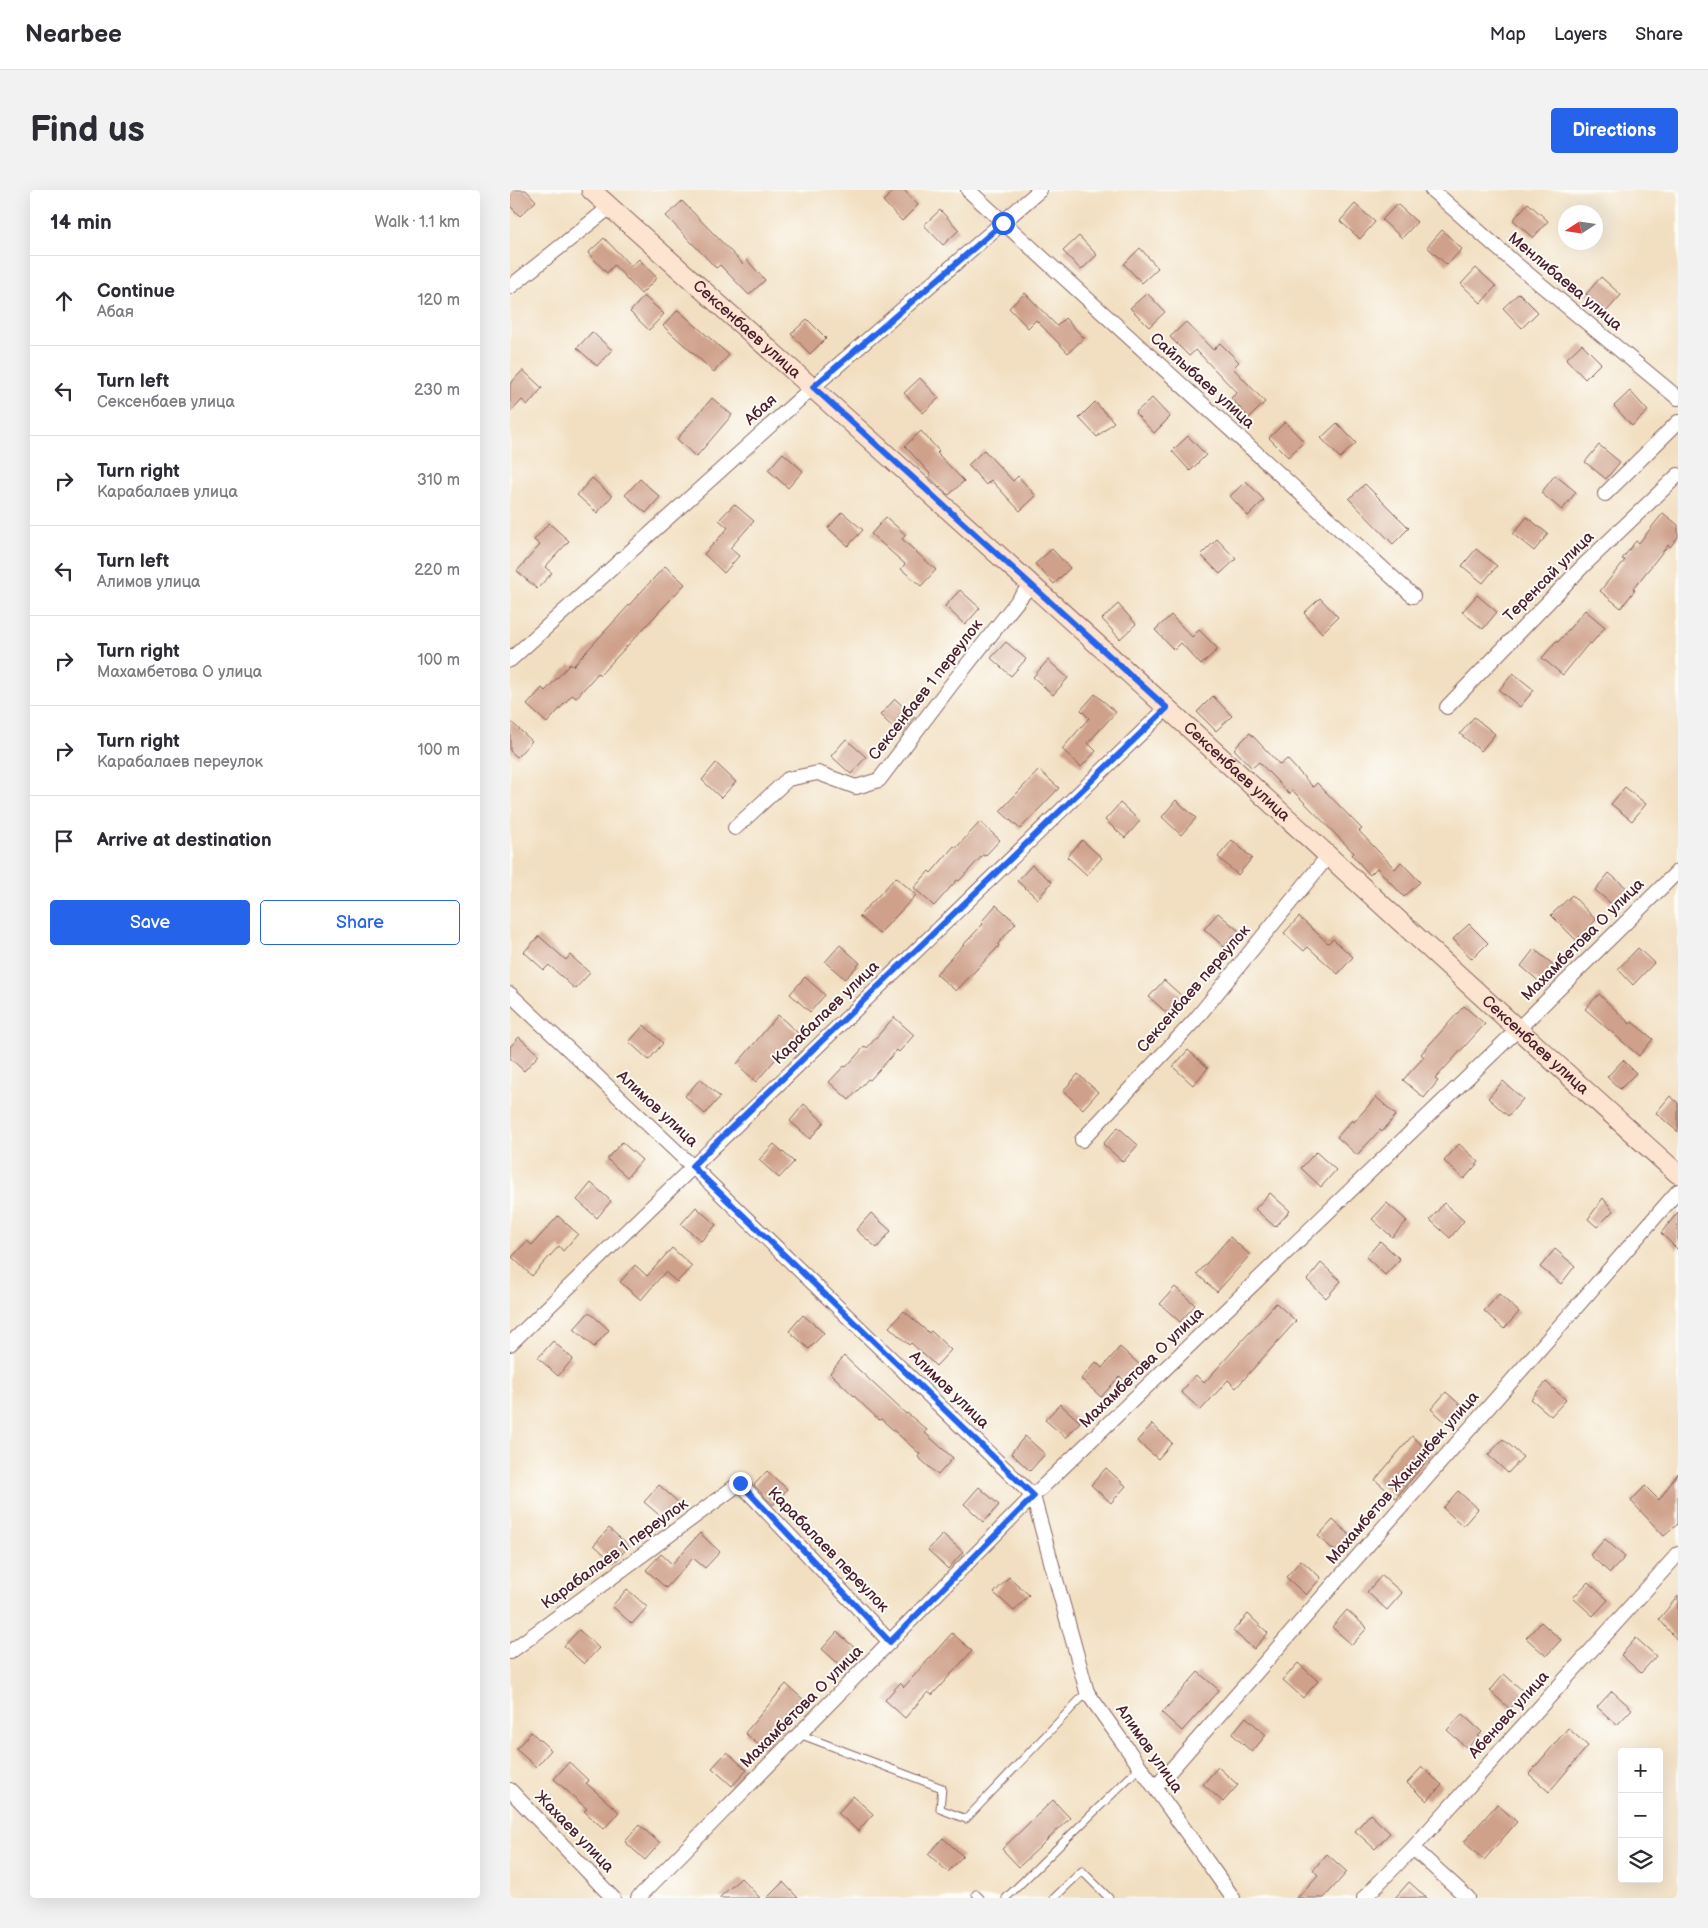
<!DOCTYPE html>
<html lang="en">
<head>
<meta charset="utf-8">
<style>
	:root { --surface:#fff; --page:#f2f2f3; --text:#2b2b33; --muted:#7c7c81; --line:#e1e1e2; --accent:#2563eb }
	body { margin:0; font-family:"Balsamiq Sans",sans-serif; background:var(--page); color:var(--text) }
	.controls { position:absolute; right:15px; bottom:15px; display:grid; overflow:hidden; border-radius:5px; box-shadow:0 5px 20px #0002 }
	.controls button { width:45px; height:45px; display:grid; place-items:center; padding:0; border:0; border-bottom:1px solid var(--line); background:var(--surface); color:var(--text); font:25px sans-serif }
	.compass { position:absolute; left:1048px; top:15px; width:45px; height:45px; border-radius:50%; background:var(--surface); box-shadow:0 5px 20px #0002; rotate:258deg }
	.stop { position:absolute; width:15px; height:15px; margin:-11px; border:4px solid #2563eb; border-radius:50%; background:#fff }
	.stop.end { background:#2563eb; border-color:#fff; box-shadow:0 1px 5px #0008 }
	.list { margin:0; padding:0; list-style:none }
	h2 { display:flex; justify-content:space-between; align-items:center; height:65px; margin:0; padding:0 20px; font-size:21px }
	h2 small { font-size:16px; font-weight:400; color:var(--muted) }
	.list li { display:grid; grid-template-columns:32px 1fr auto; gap:15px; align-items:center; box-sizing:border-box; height:90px; padding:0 20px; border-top:1px solid var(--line) }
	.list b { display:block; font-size:19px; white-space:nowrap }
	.list p { margin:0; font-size:16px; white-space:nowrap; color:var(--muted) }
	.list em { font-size:16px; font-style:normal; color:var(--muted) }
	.actions { display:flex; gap:10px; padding:15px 20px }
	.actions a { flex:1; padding:11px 0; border:1px solid var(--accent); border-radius:5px; text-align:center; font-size:18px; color:var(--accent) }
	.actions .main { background:var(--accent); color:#fff }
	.icon { flex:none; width:28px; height:28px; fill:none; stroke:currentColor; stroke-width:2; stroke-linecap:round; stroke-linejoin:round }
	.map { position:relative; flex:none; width:1168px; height:1708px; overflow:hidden; border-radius:5px }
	header { display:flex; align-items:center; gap:30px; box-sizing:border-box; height:70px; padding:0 25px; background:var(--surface); border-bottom:1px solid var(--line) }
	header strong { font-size:24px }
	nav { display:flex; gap:28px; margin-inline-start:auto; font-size:18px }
	.intro { display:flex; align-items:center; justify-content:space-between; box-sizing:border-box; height:120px; padding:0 30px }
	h1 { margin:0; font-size:35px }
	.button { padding:12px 22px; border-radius:5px; background:var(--accent); color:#fff; font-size:18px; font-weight:700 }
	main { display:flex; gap:30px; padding:0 30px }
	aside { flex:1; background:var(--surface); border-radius:5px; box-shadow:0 5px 20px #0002 }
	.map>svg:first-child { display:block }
	.building { fill:#cfa18b }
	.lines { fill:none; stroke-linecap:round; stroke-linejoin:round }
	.lane-casing { stroke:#856260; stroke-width:9 }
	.street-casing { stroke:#856260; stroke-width:16 }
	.secondary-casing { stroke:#856260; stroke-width:21 }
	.lane { stroke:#fff; stroke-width:7 }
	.street { stroke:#fff; stroke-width:14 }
	.secondary { stroke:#fde4d1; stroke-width:19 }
	.route { stroke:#2563eb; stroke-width:6 }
	.labels { text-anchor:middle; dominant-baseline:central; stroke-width:4; stroke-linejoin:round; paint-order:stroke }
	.street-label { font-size:16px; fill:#4a1f2b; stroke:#fdfcf7 }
</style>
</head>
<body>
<header>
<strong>Nearbee</strong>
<nav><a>Map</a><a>Layers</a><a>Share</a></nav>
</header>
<div class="intro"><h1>Find us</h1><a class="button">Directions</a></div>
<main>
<aside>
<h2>14 min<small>Walk · 1.1 km</small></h2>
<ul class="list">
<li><svg class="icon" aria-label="ahead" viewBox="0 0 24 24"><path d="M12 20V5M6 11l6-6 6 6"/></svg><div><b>Continue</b><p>Абая</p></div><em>120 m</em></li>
<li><svg class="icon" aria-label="left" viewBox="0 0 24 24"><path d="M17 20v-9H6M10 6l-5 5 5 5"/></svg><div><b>Turn left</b><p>Сексенбаев улица</p></div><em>230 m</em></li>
<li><svg class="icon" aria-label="right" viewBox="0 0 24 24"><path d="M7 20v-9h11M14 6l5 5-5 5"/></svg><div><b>Turn right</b><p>Карабалаев улица</p></div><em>310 m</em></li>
<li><svg class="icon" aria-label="left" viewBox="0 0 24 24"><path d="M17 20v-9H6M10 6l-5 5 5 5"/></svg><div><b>Turn left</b><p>Алимов улица</p></div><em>220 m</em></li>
<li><svg class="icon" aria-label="right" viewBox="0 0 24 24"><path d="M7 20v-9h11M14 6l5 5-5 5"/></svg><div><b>Turn right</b><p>Махамбетова О улица</p></div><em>100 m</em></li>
<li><svg class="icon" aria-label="right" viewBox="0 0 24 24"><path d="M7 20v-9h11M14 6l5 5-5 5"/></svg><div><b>Turn right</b><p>Карабалаев переулок</p></div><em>100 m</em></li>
<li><svg class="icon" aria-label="arrive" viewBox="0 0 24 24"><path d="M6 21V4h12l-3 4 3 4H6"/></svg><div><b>Arrive at destination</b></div></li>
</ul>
<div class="actions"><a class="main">Save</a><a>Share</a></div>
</aside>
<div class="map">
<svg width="1168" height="1708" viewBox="0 0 1168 1708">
	<rect width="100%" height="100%" fill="#fdfcf7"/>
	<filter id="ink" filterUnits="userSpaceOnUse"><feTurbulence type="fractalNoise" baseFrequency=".02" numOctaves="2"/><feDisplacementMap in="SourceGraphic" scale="10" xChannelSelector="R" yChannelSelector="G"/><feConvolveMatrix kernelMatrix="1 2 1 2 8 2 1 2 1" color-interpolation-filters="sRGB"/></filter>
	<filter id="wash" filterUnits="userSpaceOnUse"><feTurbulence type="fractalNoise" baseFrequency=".0096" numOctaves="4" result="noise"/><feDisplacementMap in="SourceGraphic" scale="20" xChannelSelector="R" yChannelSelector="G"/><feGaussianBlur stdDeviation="1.12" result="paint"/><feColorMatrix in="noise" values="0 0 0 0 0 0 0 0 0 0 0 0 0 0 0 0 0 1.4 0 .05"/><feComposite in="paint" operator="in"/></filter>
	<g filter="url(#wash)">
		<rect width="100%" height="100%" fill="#f2dfc1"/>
		<g id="blocks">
			<path class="building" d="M0,0h16l10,11 -16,15 -10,-10z
				M385,0h9l14,15 -16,16 -19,-20z
				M172,11l61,63 4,-4 18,20 -16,15 -29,-30 -4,3 -50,-52z
				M1018,13l20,18 -15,17 -20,-18z
				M845,14l20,18 -15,17 -20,-18z
				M887,14l20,18 -15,16 -20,-18z
				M430,20l19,20 -16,15 -19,-20z
				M932,40l20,19 -15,16 -20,-18z
				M569,46l18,19 -16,15 -18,-19z
				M94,48l27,28 8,-7 18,19 -16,16 -27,-29 -7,8 -19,-20z
				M630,58l18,20 -16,15 -18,-19z
				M966,78l20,18 -15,17 -20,-19z
				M1091,87l20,18 -15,17 -20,-18z
				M515,103l32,33 8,-8 19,20 -16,15 -32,-33 -8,8 -19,-20z
				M637,103l18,19 -16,15 -19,-19z
				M1009,103l19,19 -16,16 -19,-20z
				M134,106l20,18 -15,16 -19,-18z
				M168,120l51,45 -15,17 -51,-46z
				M297,129l19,19 -16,16 -19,-20z
				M676,132l27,28 7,-7 19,19 -6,6 32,34 -16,16 -18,-20 6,-5 -41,-43 -7,6 -19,-19z
				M82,142l20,18 -15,16 -20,-18z
				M1072,154l19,19 -16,16 -19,-20z
				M13,180l19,18 -14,17 -6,-5 -12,13v-29z
				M410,188l19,20 -16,15 -19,-20z
				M1120,201l18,20 -16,15 -18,-20z
				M202,208l20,17 -36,42 -19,-18z
				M642,208l18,19 -16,16 -19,-20z
				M585,212l19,20 -17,15 -18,-19z
				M775,232l19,20 -16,15 -19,-19z
				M827,233l19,20 -16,15 -19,-20z
				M411,241l18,20 -2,2 27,28 -15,14 -20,-18 2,-2 -26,-29z
				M678,246l18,19 -16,16 -18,-20z
				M1089,255l21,17 -14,17 -21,-17z
				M474,260l29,31 5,-5 18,20 -16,15 -29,-31 -5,5 -18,-20z
				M273,263l20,18 -15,17 -20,-18z
				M1045,285l21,17 -14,18 -21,-17z
				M82,288l20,18 -15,17 -20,-18z
				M130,289l20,18 -14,16 -21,-18z
				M736,291l18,19 -16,16 -18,-20z
				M855,294l44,44 -16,16 -44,-45z
				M224,314l20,17 -24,27 9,8 -15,17 -20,-19 24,-26 -9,-8z
				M332,322l21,18 -15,16 -20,-18z
				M1153,323l15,12v12l-8,10 -2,-2 -35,44 2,1 -14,18 -21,-17 25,-31 -3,-1 14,-18 3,2z
				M376,327l20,18 -4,4 34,31 -15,16 -20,-17 4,-5 -34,-30z
				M1017,327l21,17 -14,17 -21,-17z
				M39,333l20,18 -24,26 7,6 -15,16 -20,-18 23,-26 -6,-5z
				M707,349l19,20 -16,15 -19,-19z
				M542,359l18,19 -16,16 -19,-20z
				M966,359l21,17 -14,17 -21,-17z
				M155,376l20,18 -85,91 -2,-2 -22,25 -4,-3 -25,28 -20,-18 15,-17 3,3 25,-27 3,2z
				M450,400l20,18 -15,17 -20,-19z
				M967,405l20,17 -14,17 -21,-17z
				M810,408l18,19 -16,16 -18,-20z
				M608,414l18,20 -16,15 -18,-20z
				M1075,420l20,17 -14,17 -2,-1 -26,32 -21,-17 14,-17 2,1z
				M661,425l21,22 7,-7 19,19 -17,16 -20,-22 -7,7 -19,-20z
				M496,452l20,17 -15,17 -20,-18z
				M538,470l20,18 -15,17 -20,-18z
				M1003,483l21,17 -14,17 -21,-17z
				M585,504l21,18 -28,31 8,8 -15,16 -19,-18 27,-31 -8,-8z
				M703,506l19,20 -16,15 -19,-19z
				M385,509l20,18 -15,17 -20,-19z
				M964,527l21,17 -14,17 -21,-17z
				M0,531l22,20 -15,16 -7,-6z
				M740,543l30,32 7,-6 26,28 4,-4 45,46 -3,2 36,38 6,-7 19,20 -16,15 -27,-29 -7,7 -18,-20 2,-2 -61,-62 -4,3 -30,-32 -7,6 -18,-19z
				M336,549l20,18 -15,17 -20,-18z
				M206,573l20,19 -15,16 -19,-18z
				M529,580l20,18 -39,41 -20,-18z
				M1115,597l21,17 -14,17 -21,-17z
				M666,610l20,18 -15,17 -19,-18z
				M610,613l20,18 -15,17 -20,-18z
				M470,632l20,18 -15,16 -2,-1 -24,26 -2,-1 -23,26 -20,-18 15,-17 2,2 23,-27 2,2z
				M572,650l20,18 -15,17 -20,-18z
				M722,650l20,18 -14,17 -20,-18z
				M522,675l20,17 -14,17 -21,-18z
				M1099,683l20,17 -14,17 -20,-17z
				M386,687l20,18 -37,39 -20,-18z
				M1062,705l24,25 -20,20 -25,-25z
				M486,715l20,18 -18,21 1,2 -43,45 -20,-17 47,-50 -2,-2z
				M708,723l21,18 -15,16 -20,-18z
				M789,727l29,26 5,-4 20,18 -15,17 -30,-27 -4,4 -20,-18z
				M959,734l19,19 -16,16 -19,-20z
				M29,746l27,24 4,-5 20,18 -15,16 -26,-24 -5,5 -20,-18z
				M330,755l20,18 -15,16 -20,-17z
				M1128,758l16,15 -21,22 -15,-16z
				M1024,759l21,17 -14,17 -20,-17z
				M295,787l20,18 -15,17 -20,-18z
				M654,790l20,18 -15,17 -20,-18z
				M1089,804l31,30 2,-2 21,17 -14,17 -54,-47z
				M954,816l21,18 -50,55 3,2 -14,17 -21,-18 21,-23 -3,-3z
				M268,825l20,18 -42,49 -19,-18z
				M384,827l20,18 -15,17 -2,-2 -27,30 -2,-1 -19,21 -20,-18 15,-16 2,1 19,-21 2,2z
				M134,835l19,18 -14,17 -20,-18z
				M9,847l20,18 -15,16 -14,-13v-11z
				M678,860l20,18 -15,17 -20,-18z
				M1113,870l13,13 -16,16 -13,-12z
				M568,884l20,18 -15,17 -20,-18z
				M190,889l20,18 -15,17 -20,-18z
				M993,891l20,18 -15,17 -20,-18z
				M1160,906l8,7v29l-22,-19z
				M866,907l20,18 -14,17 -2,-2 -23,25 -20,-18 15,-17 2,2z
				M294,914l20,18 -14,17 -20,-18z
				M608,937l20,18 -15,17 -20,-18z
				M112,952l20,18 -15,17 -20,-18z
				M264,954l20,18 -15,16 -20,-18z
				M949,954l20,18 -15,17 -20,-18z
				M806,962l20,18 -15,17 -20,-19z
				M81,993l20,18 -14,17 -20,-18z
				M760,1003l20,18 -15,16 -20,-18z
				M1093,1008l10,13 -16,16 -9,-8z
				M877,1013l20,18 -15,16 -20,-18z
				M934,1013l20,18 -14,17 -20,-18z
				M186,1017l20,18 -15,16 -20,-17z
				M1168,1022v38l-17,-17z
				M361,1023l20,18 -14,17 -21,-18z
				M48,1026l20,18 -15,17 -4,-5 -27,30 -20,-19 15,-16 5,4z
				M720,1047l20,18 -33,37 -20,-18z
				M870,1051l20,18 -15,16 -19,-18z
				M162,1058l20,18 -15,16 -12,-10 -24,28 -21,-18 15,-17 12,11z
				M1045,1059l20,17 -14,18 -21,-17z
				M811,1073l20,18 -15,17 -19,-18z
				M665,1097l20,18 -15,17 -20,-18z
				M989,1104l20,18 -15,17 -20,-18z
				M766,1113l20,18 -60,67 -8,-8 -27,30 -20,-18 15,-17 8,8z
				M394,1121l25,22 2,-2 20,19 -15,16 -25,-23 -2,2 -20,-18z
				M79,1122l20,18 -15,17 -20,-18z
				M293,1125l21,18 -15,16 -20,-18z
				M43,1151l20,18 -15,17 -20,-18z
				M610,1157l20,18 -15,17 -5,-6 -19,21 -20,-18 15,-17 6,6z
				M334,1166l62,58 1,-1 20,17 -2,3 28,25 -15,17 -20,-18 2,-3 -39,-35 -2,1 -49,-47z
				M1036,1192l20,18 -15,16 -20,-17z
				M936,1202l20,18 -15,17 -20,-18z
				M550,1214l20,18 -14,16 -21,-18z
				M642,1234l20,19 -14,16 -21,-18z
				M515,1246l20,18 -15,17 -19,-18z
				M902,1246l20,18 -36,44 -21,-18z
				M993,1249l20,18 -15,16 -20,-18z
				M596,1278l20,18 -15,17 -20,-18z
				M257,1281l20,18 -14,16 -19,-20z
				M1168,1283v51l-14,12 -33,-35 14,-15 14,14z
				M149,1295l20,18 -14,17 -21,-18z
				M469,1297l20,18 -15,17 -20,-18z
				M948,1301l20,18 -15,17 -20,-18z
				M823,1330l20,18 -15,16 -20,-18z
				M99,1338l20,18 -15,17 -20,-18z
				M190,1343l20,19 -15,16 -12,-10 -27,30 -20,-18 15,-16 11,10z
				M433,1344l20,18 -15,17 -20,-19z
				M1095,1349l20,18 -15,16 -20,-18z
				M791,1370l20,18 -15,17 -20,-18z
				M872,1385l20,18 -15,17 -20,-18z
				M499,1387l20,18 -15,16 -20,-18z
				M1078,1392l20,18 -15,16 -20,-18z
				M117,1399l20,18 -15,17 -20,-18z
				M1168,1406v45l-19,-22z
				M837,1420l20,18 -15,17 -20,-18z
				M738,1424l20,19 -14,16 -21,-18z
				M1031,1432l20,18 -15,16 -20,-18z
				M69,1440l20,18 -15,16 -20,-18z
				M327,1442l20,18 -15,17 -20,-18z
				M442,1443l20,18 -40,44 -4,-3 -23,26 -20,-18 15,-17 4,4z
				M1126,1448l20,18 -15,17 -20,-18z
				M788,1473l20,18 -15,17 -20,-18z
				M688,1482l21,18 -37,41 -20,-18z
				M994,1484l20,18 -14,17 -20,-18z
				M276,1494l20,18 -41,49 -20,-18z
				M1102,1501l20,18 -15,16 -20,-18z
				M952,1524l20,18 -15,16 -20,-18z
				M736,1527l20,18 -14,17 -20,-18z
				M1058,1538l20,18 -39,46 -20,-18z
				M21,1542l20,18 -15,17 -20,-18z
				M217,1562l20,18 -15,16 -20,-18z
				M59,1572l20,19 -3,2 33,29 -15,17 -20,-18 3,-2 -33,-30z
				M708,1577l20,18 -15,17 -20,-18z
				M912,1577l20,18 -15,16 -20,-18z
				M343,1606l20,18 -15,17 -20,-18z
				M543,1610l17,18 -51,49 -17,-18z
				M987,1614l20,18 -33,38 -20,-18z
				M860,1624l20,19 -15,16 -20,-18z
				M129,1635l21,18 -15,17 -20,-18z
				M433,1648l20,18 -15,16 -20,-18z
				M817,1664l20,18 -23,26h-27l21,-23 -5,-5z
				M231,1688l19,20h-41z
				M273,1692l15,16h-31z
				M899,1692l18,16h-32z"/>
		</g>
	</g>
	<g filter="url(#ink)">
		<use href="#blocks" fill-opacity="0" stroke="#856260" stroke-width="1"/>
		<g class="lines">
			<defs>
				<path id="lane" d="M289,1544l143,54 -2,21 26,10 121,-127
					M466,1704l4,4
					M496,1708l134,-131
					M544,1708l28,-27 27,27"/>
				<path id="street" d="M458,0l445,406
					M922,0l85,75 161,133
					M0,97l100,-80
					M1095,304l73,-72
					M0,470l303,-273 227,-197
					M937,517l136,-141 95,-91
					M225,638l53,-49 30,-6 38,14 23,-7 72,-95 80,-101
					M0,804l182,172 341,330 54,196 146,206
					M572,950l113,-120 133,-164
					M0,1154l657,-636
					M0,1462l230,-169 150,159
					M645,1598l523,-597
					M0,1600l103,108
					M903,1658l55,50
					M128,1708l395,-402 484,-466 161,-159
					M854,1708l49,-50 265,-294"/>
				<g id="secondary">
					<path id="s1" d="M81,0c192,172 385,343 575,517 171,156 340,313 512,467"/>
				</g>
			</defs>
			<use href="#lane" class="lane-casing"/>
			<use href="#street" class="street-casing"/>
			<use href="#secondary" class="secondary-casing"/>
			<use href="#lane" class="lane"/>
			<use href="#street" class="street"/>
			<use href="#secondary" class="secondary"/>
		</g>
	</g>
	<g class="lines" filter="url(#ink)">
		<path class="route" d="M230,1293l150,159 144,-146 -342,-330 475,-458 -354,-321 190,-164"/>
	</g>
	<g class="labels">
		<g class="street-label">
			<text transform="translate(1055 92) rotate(40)">Менлибаева улица</text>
			<text stroke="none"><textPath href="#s1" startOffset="209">Сексенбаев улица</textPath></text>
			<text transform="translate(692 191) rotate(42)">Сайлыбаев улица</text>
			<text transform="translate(251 220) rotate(-42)">Абая</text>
			<text transform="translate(1039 387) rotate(-45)">Теренсай улица</text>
			<text transform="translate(416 500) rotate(-52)">Сексенбаев 1 переулок</text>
			<text stroke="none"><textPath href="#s1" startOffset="869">Сексенбаев улица</textPath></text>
			<text transform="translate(1073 750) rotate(-45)">Махамбетова О улица</text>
			<text transform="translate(684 799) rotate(-49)">Сексенбаев переулок</text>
			<text transform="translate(316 823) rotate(-44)">Карабалаев улица</text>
			<text stroke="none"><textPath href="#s1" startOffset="1274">Сексенбаев улица</textPath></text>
			<text transform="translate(147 919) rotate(43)">Алимов улица</text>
			<text transform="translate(632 1178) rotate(-44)">Махамбетова О улица</text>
			<text transform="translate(439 1200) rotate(44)">Алимов улица</text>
			<text transform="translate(893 1288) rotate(-49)">Махамбетов Жакынбек улица</text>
			<text transform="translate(318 1360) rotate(46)">Карабалаев переулок</text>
			<text transform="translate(105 1364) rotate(-36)">Карабалаев 1 переулок</text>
			<text transform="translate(292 1517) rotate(-45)">Махамбетова О улица</text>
			<text transform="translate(999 1525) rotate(-48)">Абенова улица</text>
			<text transform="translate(639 1559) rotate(55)">Алимов улица</text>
			<text transform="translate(64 1642) rotate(46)">Жахаев улица</text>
		</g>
	</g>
</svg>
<div class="controls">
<button>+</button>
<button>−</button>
<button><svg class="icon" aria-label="layers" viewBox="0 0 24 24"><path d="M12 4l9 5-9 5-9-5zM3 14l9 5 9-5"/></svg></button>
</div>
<svg class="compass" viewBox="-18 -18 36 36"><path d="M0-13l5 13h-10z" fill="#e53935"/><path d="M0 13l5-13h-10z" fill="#7c7c81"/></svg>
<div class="stop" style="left:493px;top:33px"></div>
<div class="stop end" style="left:230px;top:1293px"></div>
</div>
</main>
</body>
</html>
